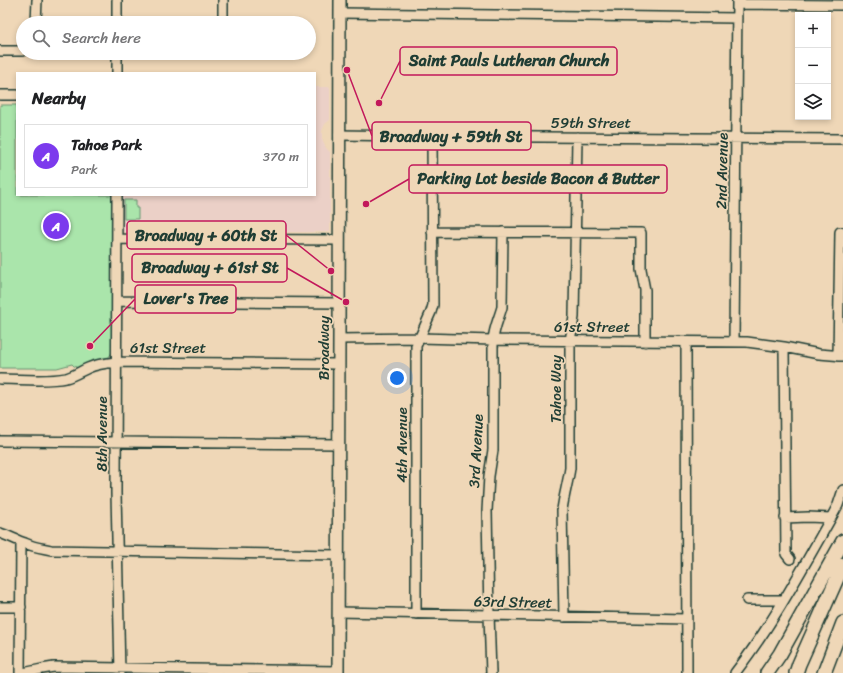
<!DOCTYPE html>
<html lang="en">
<head>
<meta charset="utf-8">
<style>
	:root { --surface:#fff; --page:#f2f2f2; --text:#202124; --muted:#757577; --line:#e0e0e0; --accent:#7c3aed }
	body { margin:0; font-family:Sriracha,sans-serif; background:var(--page); color:var(--text) }
	.controls { position:absolute; right:12px; top:12px; display:grid; overflow:hidden; border-radius:0px; box-shadow:0 2px 6px #0003 }
	.controls button { width:36px; height:36px; display:grid; place-items:center; padding:0; border:0; border-bottom:1px solid var(--line); background:var(--surface); color:var(--text); font:20px sans-serif }
	.you { position:absolute; left:397px; top:378px; width:14px; height:14px; margin:-10px; border:3px solid #fff; border-radius:50%; background:#1a73e8; box-shadow:0 0 0 6px #1a73e833 }
	.badge { display:grid; place-items:center; width:26px; height:26px; border-radius:50%; background:var(--accent); color:#fff; font-size:13px; font-weight:700 }
	.pin { position:absolute; translate:-50% -50%; border:2px solid #fff; box-shadow:0 1px 4px #0006 }
	.list { margin:0; padding:0; list-style:none }
	h2 { display:flex; justify-content:space-between; align-items:center; height:52px; margin:0; padding:0 16px; font-size:17px }
	h2 small { font-size:13px; font-weight:400; color:var(--muted) }
	.list li { display:grid; grid-template-columns:26px 1fr auto; gap:12px; align-items:center; box-sizing:border-box; height:64px; margin:0 8px 8px; padding:0 8px; border:1px solid var(--line); border-radius:0px }
	.list b { display:block; font-size:15px; white-space:nowrap }
	.list p { margin:0; font-size:13px; white-space:nowrap; color:var(--muted) }
	.list em { font-size:13px; font-style:normal; color:var(--muted) }
	.icon { flex:none; width:22px; height:22px; fill:none; stroke:currentColor; stroke-width:2; stroke-linecap:round; stroke-linejoin:round }
	.map { position:relative; flex:none; width:843px; height:673px; overflow:hidden }
	.search { position:absolute; background:var(--surface); box-shadow:0 2px 6px #0003; left:16px; top:16px; width:300px; height:44px; display:flex; align-items:center; gap:10px; box-sizing:border-box; padding:0 14px; border-radius:22px; color:var(--muted); font-size:15px }
	.panel { position:absolute; background:var(--surface); box-shadow:0 2px 6px #0003; left:16px; top:72px; width:300px; height:124px; border-radius:0px }
	.map>svg:first-child { display:block }
	.built { fill:#ebd0c7 }
	.green { fill:#aae5ab; stroke:#649170 }
	.lines { fill:none; stroke-linecap:round; stroke-linejoin:round }
	.minor-casing { stroke:#1f3d34; stroke-width:12 }
	.major-casing { stroke:#1f3d34; stroke-width:14 }
	.highway-casing { stroke:#1f3d34; stroke-width:16 }
	.minor { stroke:#efd7b7; stroke-width:9 }
	.major { stroke:#efd7b7; stroke-width:11 }
	.highway { stroke:#efd7b7; stroke-width:13 }
	.labels { text-anchor:middle; dominant-baseline:central; stroke-width:3.5; stroke-linejoin:round; paint-order:stroke }
	.street-label { font-size:15px; fill:#1f3d34; stroke:#efd7b7 }
	.leader { fill:none; stroke:#c2185b; stroke-width:1.5 }
	.callout-dot { fill:#c2185b; stroke:#efd7b7; stroke-width:1.5 }
	.callout { fill:#efd7b7; stroke:#c2185b; stroke-width:1.5 }
	.callout-label { font-size:16px; text-anchor:middle; font-weight:bold; fill:#1f3d34 }
</style>
</head>
<body>
<div class="map">
<svg width="843" height="673" viewBox="0 0 843 673">
	<rect width="100%" height="100%" fill="#efd7b7"/>
	<filter id="ink" filterUnits="userSpaceOnUse"><feTurbulence type="fractalNoise" baseFrequency=".025" numOctaves="2"/><feDisplacementMap in="SourceGraphic" scale="8" xChannelSelector="R" yChannelSelector="G"/><feConvolveMatrix kernelMatrix="1 2 1 2 8 2 1 2 1" color-interpolation-filters="sRGB"/></filter>
	<g filter="url(#ink)">
		<path class="built" d="M315,87h15v33l-5,4 -3,7v8l4,9 4,4v80h-211v-37h196z"/>
		<path class="green" d="M0,105h17v90h95v157l-3,5 -16,4 -15,7 -4,-2 -2,-2 -15,4h-57z
			M124,200h12v8h2v11h-14z"/>
		<g class="lines">
			<defs>
				<path id="minor" d="M117,0v23
					M737,4l106,1
					M340,13l397,5
					M36,23l1,-23
					M223,23v-23
					M0,51h23
					M117,53v20
					M0,95h17
					M339,135l70,1 434,3
					M117,195l-1,298 4,180
					M432,232l209,1v36l4,21v52
					M117,239l222,1
					M117,301l222,2
					M339,339l81,-1 73,2 254,2 37,5 35,7 24,2
					M686,342l1,331
					M734,342l3,-342
					M784,347l2,207 4,5
					M838,356l2,-124h3
					M0,379c19,0 47,3 66,-1 8,-2 15,-7 22,-10 9,-4 18,-5 28,-6l223,2
					M0,441l338,3
					M785,518l23,-1 23,1
					M0,533c9,3 16,7 25,10 8,4 17,5 26,7l287,5
					M747,600h36
					M0,607h21
					M338,612l349,7
					M416,614v-268l15,-34 2,-7 -1,-169
					M564,617l-2,-107c2,-15 6,-28 8,-42v-127l4,-24 3,-180
					M20,673l1,-131
					M23,673l19,-4 12,-2 284,4
					M491,673l-2,-58 -2,-104 2,-35 4,-26v-110c1,-12 6,-22 9,-33l1,-75
					M735,673c37,-48 66,-102 96,-155l7,-13 5,-15"/>
				<path id="major" d="M338,673l2,-673"/>
				<path id="highway" d="M767,673l13,-19 63,-113
					M796,673l3,-9 44,-99
					M824,673l19,-50"/>
			</defs>
			<use href="#minor" class="minor-casing"/>
			<use href="#major" class="major-casing"/>
			<use href="#highway" class="highway-casing"/>
			<use href="#minor" class="minor"/>
			<use href="#major" class="major"/>
			<use href="#highway" class="highway"/>
		</g>
	</g>
	<g class="labels">
		<g class="street-label">
			<text x="591" y="123">59th Street</text>
			<text transform="translate(722 171) rotate(-89)">2nd Avenue</text>
			<text x="592" y="327">61st Street</text>
			<text x="168" y="348">61st Street</text>
			<text transform="translate(324 348) rotate(-90)">Broadway</text>
			<text transform="translate(556 389) rotate(-90)">Tahoe Way</text>
			<text transform="translate(102 434) rotate(-90)">8th Avenue</text>
			<text transform="translate(402 445) rotate(-90)">4th Avenue</text>
			<text transform="translate(476 451) rotate(-87)">3rd Avenue</text>
			<text transform="translate(513 602) rotate(1)">63rd Street</text>
		</g>
	</g>
	<path class="leader" d="M379 103L400 61M347 70L372 136M366 204L409 179M331 271L286 235M346 302L287 268M90 346L135 299"/>
	<g class="callout-dot">
		<circle cx="379" cy="103" r="4"/>
		<circle cx="347" cy="70" r="4"/>
		<circle cx="366" cy="204" r="4"/>
		<circle cx="331" cy="271" r="4"/>
		<circle cx="346" cy="302" r="4"/>
		<circle cx="90" cy="346" r="4"/>
	</g>
	<g class="callout">
		<rect x="400" y="47" width="217" height="28" rx="4"/>
		<rect x="372" y="122" width="159" height="28" rx="4"/>
		<rect x="409" y="165" width="258" height="28" rx="4"/>
		<rect x="127" y="221" width="159" height="28" rx="4"/>
		<rect x="132" y="254" width="155" height="28" rx="4"/>
		<rect x="135" y="285" width="101" height="28" rx="4"/>
	</g>
	<g class="callout-label">
		<text x="509" y="66">Saint Pauls Lutheran Church</text>
		<text x="451" y="142">Broadway + 59th St</text>
		<text x="538" y="184">Parking Lot beside Bacon &amp; Butter</text>
		<text x="206" y="241">Broadway + 60th St</text>
		<text x="210" y="273">Broadway + 61st St</text>
		<text x="186" y="304">Lover's Tree</text>
	</g>
</svg>
<div class="controls">
<button>+</button>
<button>−</button>
<button><svg class="icon" aria-label="layers" viewBox="0 0 24 24"><path d="M12 4l9 5-9 5-9-5zM3 14l9 5 9-5"/></svg></button>
</div>
<div class="you"></div>
<div class="pin badge" style="left:56px;top:226px">A</div>
<div class="search"><svg class="icon" aria-label="search" viewBox="0 0 24 24"><circle cx="10" cy="10" r="6"/><path d="M15 15l6 6"/></svg>Search here</div>
<section class="panel">
<h2>Nearby<small></small></h2>
<ul class="list">
<li><span class="badge">A</span><div><b>Tahoe Park</b><p>Park</p></div><em>370 m</em></li>
</ul>
</section>
</div>
</body>
</html>
